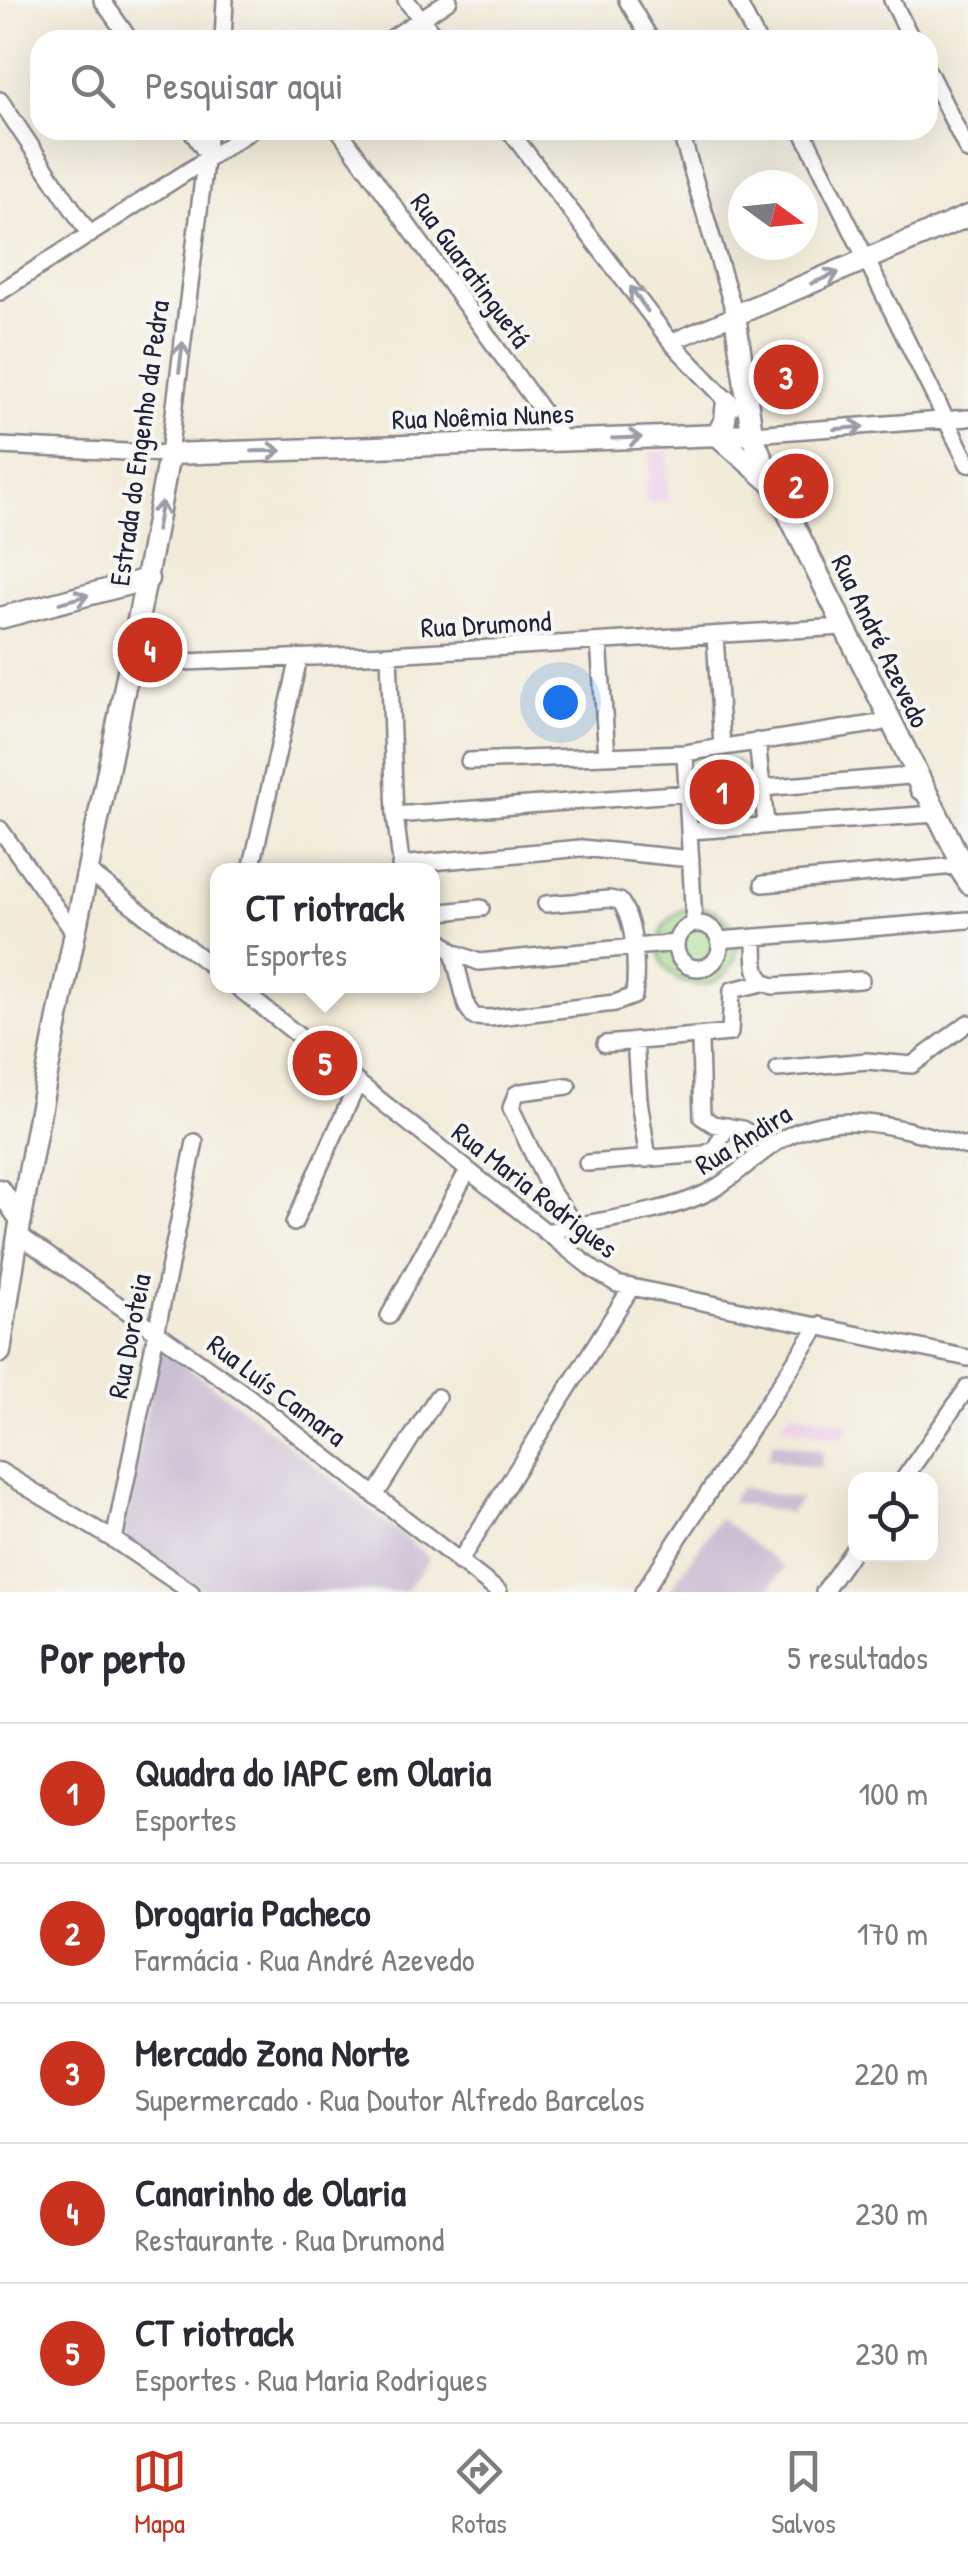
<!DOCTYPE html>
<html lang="pt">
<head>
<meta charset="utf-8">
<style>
	:root { --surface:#fff; --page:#f7f7f7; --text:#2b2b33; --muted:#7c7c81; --line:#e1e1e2; --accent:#c8321e }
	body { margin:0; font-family:"Patrick Hand",sans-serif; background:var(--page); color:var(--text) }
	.controls { position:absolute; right:30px; bottom:30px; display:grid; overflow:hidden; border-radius:20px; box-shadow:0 10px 40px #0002 }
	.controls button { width:90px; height:90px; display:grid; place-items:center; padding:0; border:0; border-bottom:2px solid var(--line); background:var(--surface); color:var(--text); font:50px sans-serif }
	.compass { position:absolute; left:728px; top:170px; width:90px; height:90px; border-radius:50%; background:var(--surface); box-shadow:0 10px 40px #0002; rotate:105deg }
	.you { position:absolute; left:560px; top:702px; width:35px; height:35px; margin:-25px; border:8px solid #fff; border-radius:50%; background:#1a73e8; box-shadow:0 0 0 15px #1a73e833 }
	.badge { display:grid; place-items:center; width:65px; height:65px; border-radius:50%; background:var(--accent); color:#fff; font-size:32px; font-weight:700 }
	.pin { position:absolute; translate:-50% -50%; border:5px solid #fff; box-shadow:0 2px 10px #0006 }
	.popup { position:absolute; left:210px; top:863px; width:230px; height:130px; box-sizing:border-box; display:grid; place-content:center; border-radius:20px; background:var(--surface); filter:drop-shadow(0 2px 8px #0005); font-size:32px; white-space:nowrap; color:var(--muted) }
	.popup b { font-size:38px; color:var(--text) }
	.popup::after { content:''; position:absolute; left:50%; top:100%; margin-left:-20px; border:20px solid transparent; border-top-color:var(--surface) }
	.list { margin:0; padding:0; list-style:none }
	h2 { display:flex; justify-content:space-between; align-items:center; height:130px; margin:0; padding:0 40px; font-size:42px }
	h2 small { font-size:32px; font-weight:400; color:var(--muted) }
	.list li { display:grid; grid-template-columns:65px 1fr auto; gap:30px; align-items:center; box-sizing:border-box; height:140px; padding:0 40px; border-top:2px solid var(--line) }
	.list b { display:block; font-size:38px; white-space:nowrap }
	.list p { margin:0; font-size:32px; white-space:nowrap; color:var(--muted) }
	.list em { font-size:32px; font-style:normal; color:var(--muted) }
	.icon { flex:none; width:55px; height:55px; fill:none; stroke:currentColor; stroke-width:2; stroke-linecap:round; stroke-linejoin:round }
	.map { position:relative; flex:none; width:968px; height:1592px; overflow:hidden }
	.search { position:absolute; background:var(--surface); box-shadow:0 10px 40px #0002; left:30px; right:30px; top:30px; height:110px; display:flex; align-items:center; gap:25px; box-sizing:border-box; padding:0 35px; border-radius:30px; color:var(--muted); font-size:38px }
	.sheet { height:830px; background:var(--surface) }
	nav { display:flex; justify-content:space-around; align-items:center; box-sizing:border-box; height:140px; border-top:2px solid var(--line); background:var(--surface); font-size:28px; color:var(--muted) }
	nav a { display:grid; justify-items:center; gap:5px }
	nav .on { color:var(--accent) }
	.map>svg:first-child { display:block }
	.built { fill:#edd1e9 }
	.industrial { fill:#ccbfd4 }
	.green { fill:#a0d788; stroke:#617c62; stroke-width:2.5 }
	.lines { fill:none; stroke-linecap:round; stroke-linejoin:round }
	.street-casing { stroke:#8a868a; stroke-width:20 }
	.secondary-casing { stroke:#8a868a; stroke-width:25 }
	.street { stroke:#fff; stroke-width:15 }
	.secondary { stroke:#fff; stroke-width:20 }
	.oneway { stroke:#9c9ca7 }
	.labels { text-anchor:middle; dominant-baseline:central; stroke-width:8; stroke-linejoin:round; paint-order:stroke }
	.street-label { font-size:28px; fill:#22223b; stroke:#f6f6f2 }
</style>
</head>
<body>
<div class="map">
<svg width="968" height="1592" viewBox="0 0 968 1592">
	<rect width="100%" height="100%" fill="#f6f6f2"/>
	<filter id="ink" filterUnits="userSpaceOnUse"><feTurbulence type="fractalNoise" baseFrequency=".01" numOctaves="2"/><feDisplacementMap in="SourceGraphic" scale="20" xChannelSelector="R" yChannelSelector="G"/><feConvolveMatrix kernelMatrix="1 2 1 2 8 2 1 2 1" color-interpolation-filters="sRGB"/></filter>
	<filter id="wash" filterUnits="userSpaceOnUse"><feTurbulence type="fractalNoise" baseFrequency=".0048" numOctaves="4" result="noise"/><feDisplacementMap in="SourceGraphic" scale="40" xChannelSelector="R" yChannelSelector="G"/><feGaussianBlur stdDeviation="2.25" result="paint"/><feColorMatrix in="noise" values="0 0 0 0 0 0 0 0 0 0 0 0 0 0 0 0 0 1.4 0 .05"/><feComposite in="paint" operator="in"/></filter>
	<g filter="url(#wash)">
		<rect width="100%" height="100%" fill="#f2ebd9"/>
		<path class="built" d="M667,450l2,51 -24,2 -2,-23 7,-1 -1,-27z
			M791,1411l61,13 -10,15 -62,-13z"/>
		<path class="industrial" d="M160,1347l81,60 189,151 -25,34h-202l-83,-55z
			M773,1441l50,10 -3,17 -52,-10z
			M740,1487l61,12 -11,14 -60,-11z
			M719,1518l65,50 -18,24h-97z"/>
		<path class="green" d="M737,762l5,56 -35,3 -5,-56z
			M659 946a39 39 0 1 1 78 0a39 39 0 1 1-78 0Z"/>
	</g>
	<g filter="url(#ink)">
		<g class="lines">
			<defs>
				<path id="street" d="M102,0l28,40
					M406,0l32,40
					M627,0l24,40
					M737,0l20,40
					M892,0l20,40
					M223,40l2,-40
					M389,40l60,-40
					M928,71l40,80
					M0,100l90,135
					M191,130l14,21
					M339,130l224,310
					M509,130l162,212 62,65
					M802,130l166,334
					M0,292l252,-162
					M671,342l64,-27 -55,-185
					M752,434l216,-16
					M0,446l169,8 40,-324
					M715,635l7,112
					M599,642l8,114
					M389,654l6,161 7,55
					M132,664l257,-10 454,-27
					M757,741l9,83
					M685,753l9,171
					M469,761l216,-8 195,-30
					M762,788l147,-12 6,4 4,11
					M395,815l293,-22
					M0,829l75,105
					M690,831l246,-17
					M400,865l181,-17 110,11
					M251,870l48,-212
					M88,871l130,100
					M763,884l192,-18 13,20
					M432,913l49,-5
					M676 946a22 22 0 1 1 44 0a22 22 0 1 1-44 0Z
					M432,933l21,19 26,10 197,-19
					M755,937c1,19 -4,43 18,49l88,-6
					M719,940l249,-20
					M453,952l14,55 7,10 16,1 125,-15 19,-7c3,-27 2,-72 -14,-95l-11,-2 -63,5
					M236,986l358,284 23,14 351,74
					M635,1040l4,60 9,59
					M700,1041l2,76 11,7 29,5 30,16
					M605,1044l125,-11 2,-43 31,-7
					M778,1069l89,-8 45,4 56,-42
					M568,1086l-47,6 -5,2 -5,14 39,82 25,35
					M587,1163l118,-9 10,-5 12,-23
					M294,1223l64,-140
					M546,1232c49,-12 111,-17 156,-37 26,-12 45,-32 68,-48 62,-45 132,-19 198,0
					M19,1235l230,162 250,195
					M389,1316l79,-146
					M0,1471l114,69 77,52
					M903,1480l65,-93
					M375,1496l62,-99
					M114,1540l81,-398
					M459,1562l172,-274
					M643,1592l176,-267
					M824,1592l32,-46"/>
				<path id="secondary" d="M968,216l-233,99 17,119 16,39 200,403
					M717,435l51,45
					M717,435l8,-15 2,-19
					M0,618l148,-39
					M0,1190l21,30
					M0,1352c43,-302 117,-598 169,-898l583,-20"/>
			</defs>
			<use href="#street" class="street-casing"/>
			<use href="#secondary" class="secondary-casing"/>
			<use href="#street" class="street"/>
			<use href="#secondary" class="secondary"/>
		</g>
		<defs><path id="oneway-shaft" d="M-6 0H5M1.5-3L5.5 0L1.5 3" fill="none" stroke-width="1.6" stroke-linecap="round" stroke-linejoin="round" transform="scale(2.5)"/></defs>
		<g class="oneway">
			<use href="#oneway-shaft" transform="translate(825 278) rotate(-22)"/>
			<use href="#oneway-shaft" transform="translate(639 299) rotate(-125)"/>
			<use href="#oneway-shaft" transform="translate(181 357) rotate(-83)"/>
			<use href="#oneway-shaft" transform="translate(849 428) rotate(-5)"/>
			<use href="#oneway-shaft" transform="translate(627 438) rotate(-2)"/>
			<use href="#oneway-shaft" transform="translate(267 451) rotate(-1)"/>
			<use href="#oneway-shaft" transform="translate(159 516) rotate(-80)"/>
			<use href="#oneway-shaft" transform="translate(74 599) rotate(-15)"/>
		</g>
	</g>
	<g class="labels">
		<g class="street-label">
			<text transform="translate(471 270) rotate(54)">Rua Guaratinguetá</text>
			<text transform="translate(483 416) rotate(-2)">Rua Noêmia Nunes</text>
			<text transform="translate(139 443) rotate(-82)">Estrada do Engenho da Pedra</text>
			<text transform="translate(486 624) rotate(-3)">Rua Drumond</text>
			<text transform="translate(881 641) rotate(64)">Rua André Azevedo</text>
			<text transform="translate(743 1139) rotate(-32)">Rua Andira</text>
			<text transform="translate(535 1190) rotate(38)">Rua Maria Rodrigues</text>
			<text transform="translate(129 1336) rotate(-79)">Rua Doroteia</text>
			<text transform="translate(277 1390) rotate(37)">Rua Luís Camara</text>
		</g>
	</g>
</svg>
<div class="controls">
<button><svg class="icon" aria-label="locate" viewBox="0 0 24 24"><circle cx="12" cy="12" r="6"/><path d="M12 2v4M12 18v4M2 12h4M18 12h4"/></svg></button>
</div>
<svg class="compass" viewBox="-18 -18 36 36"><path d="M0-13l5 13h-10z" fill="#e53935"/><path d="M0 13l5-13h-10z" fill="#7c7c81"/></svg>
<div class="you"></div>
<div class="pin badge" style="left:722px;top:792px">1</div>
<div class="pin badge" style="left:796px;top:486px">2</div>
<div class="pin badge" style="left:786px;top:377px">3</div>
<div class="pin badge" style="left:150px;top:650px">4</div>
<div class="pin badge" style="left:325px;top:1063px">5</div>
<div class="popup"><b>CT riotrack</b>Esportes</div>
<div class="search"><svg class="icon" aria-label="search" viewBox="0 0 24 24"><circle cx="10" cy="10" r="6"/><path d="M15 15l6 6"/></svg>Pesquisar aqui</div>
</div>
<section class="sheet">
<h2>Por perto<small>5 resultados</small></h2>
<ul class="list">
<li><span class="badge">1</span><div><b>Quadra do IAPC em Olaria</b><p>Esportes</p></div><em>100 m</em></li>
<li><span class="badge">2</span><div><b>Drogaria Pacheco</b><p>Farmácia · Rua André Azevedo</p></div><em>170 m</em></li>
<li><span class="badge">3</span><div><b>Mercado Zona Norte</b><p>Supermercado · Rua Doutor Alfredo Barcelos</p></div><em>220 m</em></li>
<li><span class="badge">4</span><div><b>Canarinho de Olaria</b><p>Restaurante · Rua Drumond</p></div><em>230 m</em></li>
<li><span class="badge">5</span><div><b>CT riotrack</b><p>Esportes · Rua Maria Rodrigues</p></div><em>230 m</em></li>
</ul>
</section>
<nav>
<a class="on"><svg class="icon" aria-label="map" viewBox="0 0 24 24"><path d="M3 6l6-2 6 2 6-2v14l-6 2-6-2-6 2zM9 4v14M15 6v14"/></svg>Mapa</a>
<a><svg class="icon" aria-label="directions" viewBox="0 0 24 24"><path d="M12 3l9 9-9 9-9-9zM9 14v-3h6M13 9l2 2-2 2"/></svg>Rotas</a>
<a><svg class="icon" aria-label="saved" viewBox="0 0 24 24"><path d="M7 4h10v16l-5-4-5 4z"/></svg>Salvos</a>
</nav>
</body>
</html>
